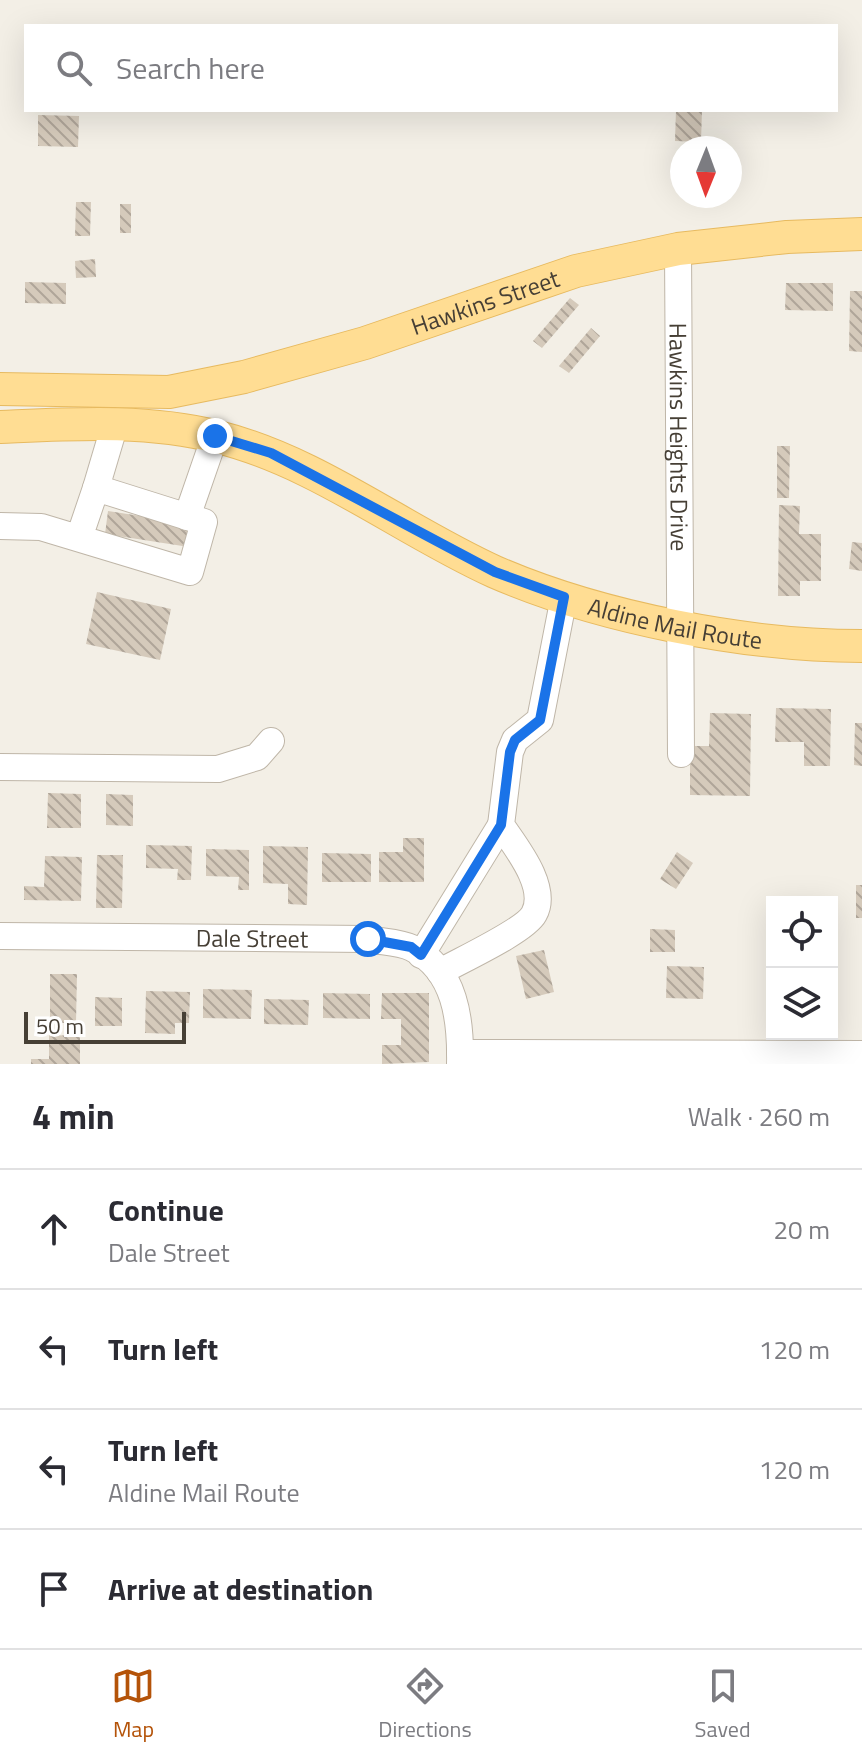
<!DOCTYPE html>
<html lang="en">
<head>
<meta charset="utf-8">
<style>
	:root { --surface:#fff; --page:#f7f7f7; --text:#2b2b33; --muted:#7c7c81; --line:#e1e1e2; --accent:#b45309 }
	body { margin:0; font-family:"Titillium Web",sans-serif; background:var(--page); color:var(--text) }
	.controls { position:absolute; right:24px; bottom:24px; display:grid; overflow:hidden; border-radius:0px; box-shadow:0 8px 32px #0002 }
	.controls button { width:72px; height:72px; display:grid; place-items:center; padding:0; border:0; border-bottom:2px solid var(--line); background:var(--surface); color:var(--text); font:40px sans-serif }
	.compass { position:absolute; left:670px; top:136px; width:72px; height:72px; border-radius:50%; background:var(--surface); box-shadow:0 8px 32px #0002; rotate:181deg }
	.scale { position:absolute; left:24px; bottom:20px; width:162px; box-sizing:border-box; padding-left:8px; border:4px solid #463f35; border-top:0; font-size:22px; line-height:28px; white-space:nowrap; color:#463f35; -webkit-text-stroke:6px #fff; paint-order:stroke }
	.stop { position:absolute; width:24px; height:24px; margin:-18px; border:6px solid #1a73e8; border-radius:50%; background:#fff }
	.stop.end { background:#1a73e8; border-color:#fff; box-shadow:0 2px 8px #0008 }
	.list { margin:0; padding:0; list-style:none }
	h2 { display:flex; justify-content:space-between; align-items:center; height:104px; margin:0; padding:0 32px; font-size:34px }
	h2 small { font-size:26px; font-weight:400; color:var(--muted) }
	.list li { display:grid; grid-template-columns:52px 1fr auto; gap:24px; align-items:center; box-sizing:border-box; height:120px; padding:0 32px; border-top:2px solid var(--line) }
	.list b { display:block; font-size:30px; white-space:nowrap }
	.list p { margin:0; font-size:26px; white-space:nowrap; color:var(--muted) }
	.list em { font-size:26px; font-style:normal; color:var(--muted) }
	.icon { flex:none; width:44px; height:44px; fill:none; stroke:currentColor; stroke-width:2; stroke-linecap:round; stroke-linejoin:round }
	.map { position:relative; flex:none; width:862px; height:1064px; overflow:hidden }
	.search { position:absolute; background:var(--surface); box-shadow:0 8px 32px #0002; left:24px; right:24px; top:24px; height:88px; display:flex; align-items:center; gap:20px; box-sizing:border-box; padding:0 28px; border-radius:0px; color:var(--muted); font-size:30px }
	.sheet { height:584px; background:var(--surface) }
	nav { display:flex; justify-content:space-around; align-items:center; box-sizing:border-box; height:112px; border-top:2px solid var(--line); background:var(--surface); font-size:22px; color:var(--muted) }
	nav a { display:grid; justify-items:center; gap:4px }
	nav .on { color:var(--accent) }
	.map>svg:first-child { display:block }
	.building { fill:url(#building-back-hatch) }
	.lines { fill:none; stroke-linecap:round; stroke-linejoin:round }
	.minor-casing { stroke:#bfb6a8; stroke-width:28 }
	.major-casing { stroke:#e7ba60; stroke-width:34 }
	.minor { stroke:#fff; stroke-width:26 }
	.major { stroke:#ffdd93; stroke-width:32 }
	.route { stroke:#1a73e8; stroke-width:10 }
	.labels { text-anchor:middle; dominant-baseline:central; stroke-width:8; stroke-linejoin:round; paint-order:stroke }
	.street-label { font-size:24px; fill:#463f35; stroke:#fff }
</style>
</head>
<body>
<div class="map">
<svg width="862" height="1064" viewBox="0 0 862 1064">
	<defs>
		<pattern id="building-back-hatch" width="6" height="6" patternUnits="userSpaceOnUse" patternTransform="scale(2)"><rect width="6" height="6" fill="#d5cabb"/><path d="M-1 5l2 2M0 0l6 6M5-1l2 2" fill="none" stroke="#afa599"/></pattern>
	</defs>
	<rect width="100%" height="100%" fill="#f3efe6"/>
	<path class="building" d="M676,110h26l-1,32 -26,-1z
		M38,115l41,1 -1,31 -40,-1z
		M76,202h15l-1,34h-15z
		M120,204h11v29h-11z
		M95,259l1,18 -20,1 -1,-17z
		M25,282l41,1v21l-41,-1z
		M786,283h47v28l-48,-1z
		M850,291h12v61l-13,-1z
		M570,298l9,7 -37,43 -9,-7z
		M591,328l9,8 -31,37 -10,-7z
		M777,446h13l-1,52h-12z
		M779,505l21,1 -1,28h22v47h-21v15h-22z
		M108,511l84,13 -3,23 -84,-13z
		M852,542l10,1v28l-13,-2z
		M97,592l74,17 -11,51 -74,-16z
		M776,708l55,1 -1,57h-26v-24h-29z
		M710,713l41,1 -1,82 -60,-1v-49h19z
		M855,723h7v43l-8,-1z
		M48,793l33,1v34h-34z
		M106,794l27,1v31l-27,-1z
		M403,838h21v44h-45v-30h24z
		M146,845l46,1 -1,34h-14l1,-11 -32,-1z
		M263,846l45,1 -1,58 -19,-1v-20l-25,-1z
		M206,849l43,1v40h-11l1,-13 -33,-1z
		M677,852l16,11 -17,26 -16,-10z
		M322,853l49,1v28h-49z
		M97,855h26l-1,53h-26z
		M45,856l37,1 -1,44 -57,-1v-14l20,1z
		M856,885h6v33h-6z
		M650,929l25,1v22h-25z
		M544,950l10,42 -28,7 -10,-43z
		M667,966l37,1 -1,32 -37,-1z
		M50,974h27l-1,49h-26z
		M203,989l49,1 -1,29 -48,-1z
		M146,991l44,1 -1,31h-14v11l-30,-1z
		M323,993l47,1v25l-47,-1z
		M382,993h47v69l-47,2v-19h19v-26h-20z
		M95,997l27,1v28h-27z
		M264,999l45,1 -1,25 -44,-1z
		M49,1035l31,1v28h-49v-5h18z"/>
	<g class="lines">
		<defs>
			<g id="minor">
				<path id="s1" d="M678,249l3,505"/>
				<path d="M96,488l19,-64"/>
				<path d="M187,517l28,-81"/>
				<path d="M0,526l41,1 149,45 14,-50 -108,-34 -17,50"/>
				<path d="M0,767l218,2 39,-12 14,-16"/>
				<path id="s2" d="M0,936l368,3c14,3 32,3 44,9 44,22 49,73 48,116"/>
				<path d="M421,955l80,-130"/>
				<path d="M440,972c19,-11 85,-41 94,-58 15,-27 -19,-68 -33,-89l9,-73 5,-12 25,-20 24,-123"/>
				<path d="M460,1053l402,1"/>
			</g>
			<g id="major">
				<path id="s3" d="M0,389l169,3 75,-15 121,-34 211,-72 102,-22 109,-12 75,-3"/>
				<path id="s4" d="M0,427c72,-3 146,-8 218,10 100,25 184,93 277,135 106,46 252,74 367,74"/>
			</g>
		</defs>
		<use href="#minor" class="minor-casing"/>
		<use href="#major" class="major-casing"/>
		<use href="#minor" class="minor"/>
		<use href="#major" class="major"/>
	</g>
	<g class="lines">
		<path class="route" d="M215,436l56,17 224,119 69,25 -24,123 -25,20 -5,12 -9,73 -80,130 -10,-8 -43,-8"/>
	</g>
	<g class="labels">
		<g class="street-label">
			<text stroke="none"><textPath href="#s3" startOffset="498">Hawkins Street</textPath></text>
			<text stroke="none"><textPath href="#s1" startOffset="188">Hawkins Heights Drive</textPath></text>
			<text stroke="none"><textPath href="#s4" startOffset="716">Aldine Mail Route</textPath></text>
			<text stroke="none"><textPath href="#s2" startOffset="252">Dale Street</textPath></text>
		</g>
	</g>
</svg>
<div class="controls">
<button><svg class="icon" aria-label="locate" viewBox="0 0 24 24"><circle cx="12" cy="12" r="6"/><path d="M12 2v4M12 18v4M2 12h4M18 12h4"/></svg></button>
<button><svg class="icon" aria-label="layers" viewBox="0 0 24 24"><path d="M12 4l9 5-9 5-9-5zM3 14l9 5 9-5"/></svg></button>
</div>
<svg class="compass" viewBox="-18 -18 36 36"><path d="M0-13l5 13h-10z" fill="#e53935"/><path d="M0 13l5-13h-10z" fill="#7c7c81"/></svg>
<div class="scale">50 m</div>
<div class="stop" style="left:368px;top:939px"></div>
<div class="stop end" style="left:215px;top:436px"></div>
<div class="search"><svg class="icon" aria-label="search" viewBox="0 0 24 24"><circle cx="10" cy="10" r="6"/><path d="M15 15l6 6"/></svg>Search here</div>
</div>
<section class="sheet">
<h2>4 min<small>Walk · 260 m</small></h2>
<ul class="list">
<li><svg class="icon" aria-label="ahead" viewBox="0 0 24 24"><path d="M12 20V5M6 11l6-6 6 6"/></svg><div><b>Continue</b><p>Dale Street</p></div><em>20 m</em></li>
<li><svg class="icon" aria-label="left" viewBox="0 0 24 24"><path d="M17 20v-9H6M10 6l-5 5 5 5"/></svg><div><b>Turn left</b></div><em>120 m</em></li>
<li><svg class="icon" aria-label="left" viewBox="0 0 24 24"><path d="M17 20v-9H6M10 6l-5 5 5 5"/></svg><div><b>Turn left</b><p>Aldine Mail Route</p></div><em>120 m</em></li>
<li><svg class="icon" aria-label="arrive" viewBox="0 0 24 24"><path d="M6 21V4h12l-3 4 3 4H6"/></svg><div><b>Arrive at destination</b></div></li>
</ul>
</section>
<nav>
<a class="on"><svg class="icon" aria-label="map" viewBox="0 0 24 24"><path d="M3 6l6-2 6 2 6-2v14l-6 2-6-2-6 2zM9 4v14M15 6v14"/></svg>Map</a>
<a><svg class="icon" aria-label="directions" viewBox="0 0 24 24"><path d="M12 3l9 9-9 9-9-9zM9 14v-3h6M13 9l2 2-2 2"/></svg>Directions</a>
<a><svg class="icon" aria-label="saved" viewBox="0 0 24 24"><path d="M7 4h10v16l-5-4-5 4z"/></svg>Saved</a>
</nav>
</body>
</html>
